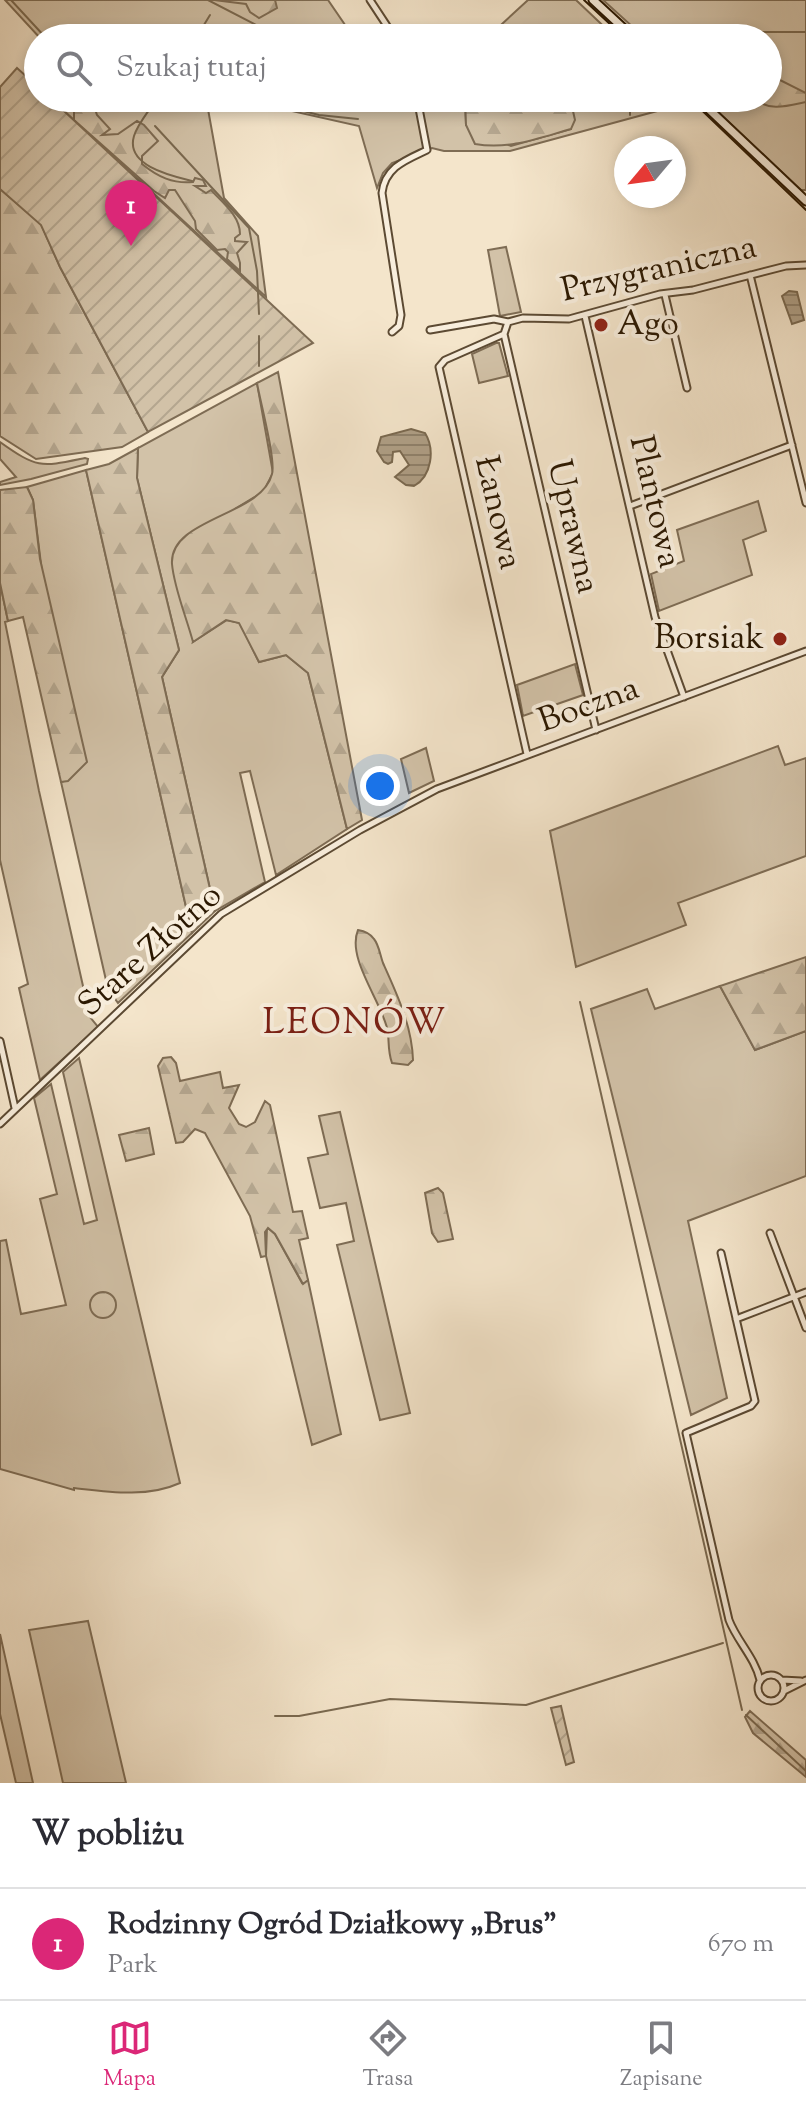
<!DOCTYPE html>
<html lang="pl">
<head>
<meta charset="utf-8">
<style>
	:root { --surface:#fff; --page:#f2f2f3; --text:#2b2b33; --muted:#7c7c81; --line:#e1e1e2; --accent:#db2777 }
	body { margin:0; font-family:"Sorts Mill Goudy",serif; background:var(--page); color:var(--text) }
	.compass { position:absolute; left:614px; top:136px; width:72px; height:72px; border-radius:50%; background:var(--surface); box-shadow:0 4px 12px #0003; rotate:241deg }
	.you { position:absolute; left:380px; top:786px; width:28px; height:28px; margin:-20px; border:6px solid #fff; border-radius:50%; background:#1a73e8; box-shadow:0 0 0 12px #1a73e833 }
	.badge { display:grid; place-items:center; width:52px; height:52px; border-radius:50%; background:var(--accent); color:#fff; font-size:26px; font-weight:700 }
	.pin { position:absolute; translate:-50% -66px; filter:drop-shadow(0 2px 4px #0008) }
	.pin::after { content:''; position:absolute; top:42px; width:28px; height:24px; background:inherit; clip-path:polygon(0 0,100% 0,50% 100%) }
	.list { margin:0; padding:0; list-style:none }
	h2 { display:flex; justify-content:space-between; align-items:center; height:104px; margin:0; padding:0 32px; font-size:34px }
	h2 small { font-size:26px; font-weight:400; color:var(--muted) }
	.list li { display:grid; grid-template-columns:52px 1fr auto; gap:24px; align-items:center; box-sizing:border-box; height:112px; padding:0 32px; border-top:2px solid var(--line) }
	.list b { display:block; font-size:30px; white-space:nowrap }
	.list p { margin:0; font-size:26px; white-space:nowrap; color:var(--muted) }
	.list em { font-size:26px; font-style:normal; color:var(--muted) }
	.icon { flex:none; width:44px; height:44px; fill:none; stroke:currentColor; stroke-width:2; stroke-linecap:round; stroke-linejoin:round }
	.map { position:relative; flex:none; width:806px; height:1783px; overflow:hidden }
	.search { position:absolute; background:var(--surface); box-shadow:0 4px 12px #0003; left:24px; right:24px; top:24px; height:88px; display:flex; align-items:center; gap:20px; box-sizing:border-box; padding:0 28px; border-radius:44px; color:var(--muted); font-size:30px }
	.sheet { height:216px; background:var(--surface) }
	nav { display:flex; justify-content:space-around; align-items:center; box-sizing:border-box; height:112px; border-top:2px solid var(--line); background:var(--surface); font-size:22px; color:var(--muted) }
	nav a { display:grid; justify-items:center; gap:4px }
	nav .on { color:var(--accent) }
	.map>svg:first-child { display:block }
	.grass { fill:#d2c2a8; stroke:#7e6c54; stroke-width:2 }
	.forest { fill:url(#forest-firs); stroke:#7e6c54; stroke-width:2 }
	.garden { fill:url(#garden-furrows); stroke:#7e6c54; stroke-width:2 }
	.water { fill:url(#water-rules); stroke:#7a6950; stroke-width:2 }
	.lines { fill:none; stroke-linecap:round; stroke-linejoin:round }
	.stream { stroke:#7a6950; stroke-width:2 }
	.street-casing { stroke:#5c4a33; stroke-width:9 }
	.secondary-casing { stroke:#2a1700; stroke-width:11 }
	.street { stroke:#f8eedd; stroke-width:5 }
	.secondary { stroke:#f8eedd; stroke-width:7 }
	.tram { stroke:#2a1700; stroke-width:2 }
	.poi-dot { fill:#8f2418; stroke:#f8eedd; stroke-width:3 }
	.labels { text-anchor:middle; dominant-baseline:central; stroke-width:8; stroke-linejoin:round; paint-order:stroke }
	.street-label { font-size:34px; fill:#2a1700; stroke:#f8eedd }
	.poi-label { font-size:34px; fill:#2a1700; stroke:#f8eedd; text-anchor:start }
	.neighbourhood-label { font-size:36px; letter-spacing:2px; fill:#7a1f14; stroke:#f8eedd }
</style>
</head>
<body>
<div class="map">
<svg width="806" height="1783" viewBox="0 0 806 1783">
	<defs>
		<pattern id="forest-firs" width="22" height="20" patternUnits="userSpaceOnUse" patternTransform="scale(2)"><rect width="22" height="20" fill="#d2c2a8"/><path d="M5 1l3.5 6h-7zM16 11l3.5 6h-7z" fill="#b4a68f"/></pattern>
		<pattern id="garden-furrows" width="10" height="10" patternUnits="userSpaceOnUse" patternTransform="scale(2)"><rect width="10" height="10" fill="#d2c2a8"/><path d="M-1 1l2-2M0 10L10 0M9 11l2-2" fill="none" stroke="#b4a68f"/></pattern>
		<pattern id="water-rules" width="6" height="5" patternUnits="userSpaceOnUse" patternTransform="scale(2)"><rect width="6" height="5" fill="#af9f86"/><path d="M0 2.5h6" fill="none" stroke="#8f816b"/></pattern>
	</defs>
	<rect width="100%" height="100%" fill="#f4e5cb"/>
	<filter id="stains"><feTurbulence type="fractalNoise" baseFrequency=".0025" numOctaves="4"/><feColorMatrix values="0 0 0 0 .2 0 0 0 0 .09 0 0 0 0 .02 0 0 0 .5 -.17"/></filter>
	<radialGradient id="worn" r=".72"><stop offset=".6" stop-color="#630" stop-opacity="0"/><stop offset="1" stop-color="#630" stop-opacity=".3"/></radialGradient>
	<path class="grass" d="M5,0h323l26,38h-314z
		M528,0h48l40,38h-126l-1,-2z
		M603,0h203v190h-5l-98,-92h65v-60h-123z
		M50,98h156l18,100 34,38 8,61z
		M234,98h231l1,27 45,21 60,-17 -1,-31h88l3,12 -151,41h-66l-12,-3 -40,15 -9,10 -6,15 -18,-62z
		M506,247l15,65 -21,4 -12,-66z
		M496,343h3l9,33 -29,7 -7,-29z
		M257,383l16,90 -10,19 -28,17 -42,133 34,-22 13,3 19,39 27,-7 22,18 39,156 -71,46 -26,-104 -10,2 25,109 -50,29 -53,-234 17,-27 -42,-172 1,-30z
		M0,442c38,27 41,25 85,16l3,1 -1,5 -56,15 -31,6v-3l16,-5 -16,-18z
		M86,470l106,463 -74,70 -10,-14 -47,-207 7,-2 -35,-280 -6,-13z
		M758,501l8,30 -23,9 9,35 -93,36 -8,-37 33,-13 -7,-31z
		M0,583l8,38 -3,1 34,169 51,226 8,10 -58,53 -21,-92 9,-4 -28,-124z
		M575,664l8,31 -60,21 -6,-31z
		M778,746l7,19 21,-7v98l-128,47 8,22 -110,42 -26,-136z
		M426,748l8,33 -25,12 -8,-34z
		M720,986l35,64 51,-19v145l-118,45 39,177 -36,17 -100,-406 56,-20 8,20z
		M79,1058l101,425c-33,15 -71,9 -106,5v2l-74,-21v-228l6,-1 15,74 45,-9 -26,-106 17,-5 -23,-96 17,-14 33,140 13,-4 -34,-148z
		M340,1112l70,301 -30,7 -43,-175 17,-4 -8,-38 -26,5 -12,-50 20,-4 -9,-38z
		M267,1227l8,7 27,49 6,-3 33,154 -29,11 -46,-189z
		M88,1621l38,162h-63l-34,-153z
		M0,1634l33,149h-17l-16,-69z"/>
	<path class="forest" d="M214,0h61l2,8 -18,10 -9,-6 -4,-8z
		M768,74l38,19v9c-19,4 -37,10 -52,-4h14z
		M465,98h105l5,22 -4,9c-32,9 -62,21 -96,15l-9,-19z
		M92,100l5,15 13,14 -8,6 16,-1 19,-13 7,4 14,16 -16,15v8c16,13 31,20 51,18l2,-4 8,2 3,6h-11l11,7 5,-3c12,13 29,26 29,44l-5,4v3l12,1 -10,11 3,10v8l-13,-12 1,-7 -3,-3 -8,1 -21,-21 -1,-8 -20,-31h-6l-4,8 -11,-7 -80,-71v-11l6,-6z
		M0,189l41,35 19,43 88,165 -26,15 -86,12 -36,-23z
		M278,372l84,448 -15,9 -39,-156 -22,-18 -27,7 -20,-39 -13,-3 -33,22c-6,-23 -19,-54 -21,-78 -3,-46 90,-48 100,-90 4,-14 -12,-73 -15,-91z
		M138,448l-1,30 42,172 -17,27 53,234 -23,22 -106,-463 23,-6z
		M27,487l6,13 7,59 47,203 -19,19 -7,1 -38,-165 -15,4 -8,-38v-93z
		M358,930c6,1 12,3 16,9 5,6 6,16 9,24 14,31 29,63 30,97l-5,5 -16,-2c-4,-11 -3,-19 -4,-31 -5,-29 -42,-73 -30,-102z
		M806,957v74l-51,19 -35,-64z
		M171,1057l5,6 4,18 40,-9 3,16 16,-3 -10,23 10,16 7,3 9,-5 10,-21 5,4 23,107 9,-1 6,27 -9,2 9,40 -5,4 -28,-50 -7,-6 -3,4 1,24 -5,1 -11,-41 -45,-83 -10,-4 -12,13 -7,1 -18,-77 5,-8z
		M149,1128l5,26 -28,7 -7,-26z
		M438,1188l5,5 10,46 -15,3 -6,-9 -7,-40z
		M90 1305a13 13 0 1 1 26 0a13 13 0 1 1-26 0Z
		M750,1711l56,49v17l-53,-44 -8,-16z"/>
	<path class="garden" d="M17,68l21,19v11h12l263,245 -165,89 -88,-165 -19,-42 -41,-36v-102z
		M561,1706l13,56 -8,3 -15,-57z"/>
	<path class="water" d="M789,291l8,1 7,28 -12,4 -1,-3 -9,-25z
		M411,429l14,4c10,16 7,43 -11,53l-8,-1 -11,-8 14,-12 -9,-14 -7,1 -1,10 -4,2 -4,-2 -7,-11 4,-14z"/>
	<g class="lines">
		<path class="stream" d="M11,0l35,38
			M208,0l73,38
			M196,38l14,-23
			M664,38l21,-6h121
			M157,98c-7,12 -19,25 -23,38 -9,30 38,40 58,45
			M252,98l67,17 39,4
			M337,98l21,8
			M630,98v17
			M155,126l94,102 8,43 2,43
			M259,336v30
			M580,1002l162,708
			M746,1715l60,56
			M275,1716h24l91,-17 136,6 197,-62"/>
		<defs>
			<path id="street" d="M370,0l25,38
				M750,275l56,228
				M665,295l22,93
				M585,316l70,301 29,80
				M508,322l-4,12 -59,26 -6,7 88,387
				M430,330l64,-11 14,3 15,-4 46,1 91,-25 33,-4 93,-24 20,-1
				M392,332l7,-6 2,-11 -19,-122c3,-26 24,-33 45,-43l-10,-52
				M504,334l92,396
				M630,506l162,-61
				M0,1041l15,67
				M0,1124l221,-210 139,-84 77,-41 369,-138
				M770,1233l36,95
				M721,1253l34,148 -4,5 -65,27 43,187c8,21 26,38 31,60
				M736,1319l70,-27
				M758 1688a13 13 0 1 1 26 0a13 13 0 1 1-26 0Z
				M782,1680l19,1
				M784,1691l22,-11"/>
			<path id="secondary" d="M593,0l41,38
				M697,98l109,103"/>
		</defs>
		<use href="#street" class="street-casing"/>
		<use href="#secondary" class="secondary-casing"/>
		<use href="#street" class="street"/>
		<use href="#secondary" class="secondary"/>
		<path class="tram" d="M584,0l41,38
			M689,98l117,112"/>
	</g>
	<g class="poi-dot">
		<circle cx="601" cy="325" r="8"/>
		<circle cx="780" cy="639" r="8"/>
	</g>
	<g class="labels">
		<g class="street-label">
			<text transform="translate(659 270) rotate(-13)">Przygraniczna</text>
			<text transform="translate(654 502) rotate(77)">Plantowa</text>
			<text transform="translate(497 513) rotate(77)">Łanowa</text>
			<text transform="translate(572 527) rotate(77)">Uprawna</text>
			<text transform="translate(589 706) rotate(-20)">Boczna</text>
			<text transform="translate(151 951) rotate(-42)">Stare Złotno</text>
		</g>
		<g class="poi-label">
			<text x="617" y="325">Ago</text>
			<text x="764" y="639" text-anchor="end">Borsiak</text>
		</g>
		<g class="neighbourhood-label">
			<text x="355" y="1024">LEONÓW</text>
		</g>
	</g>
	<rect width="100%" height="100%" filter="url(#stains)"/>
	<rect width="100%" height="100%" fill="url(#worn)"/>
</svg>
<svg class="compass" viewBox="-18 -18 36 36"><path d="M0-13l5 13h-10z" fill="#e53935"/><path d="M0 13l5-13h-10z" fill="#7c7c81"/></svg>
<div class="you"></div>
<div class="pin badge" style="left:131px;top:246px">1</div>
<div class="search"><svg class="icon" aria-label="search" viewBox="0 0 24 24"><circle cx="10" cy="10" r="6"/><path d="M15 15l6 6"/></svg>Szukaj tutaj</div>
</div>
<section class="sheet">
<h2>W pobliżu<small></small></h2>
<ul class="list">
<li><span class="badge">1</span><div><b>Rodzinny Ogród Działkowy „Brus”</b><p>Park</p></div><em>670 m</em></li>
</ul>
</section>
<nav>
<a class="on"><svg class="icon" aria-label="map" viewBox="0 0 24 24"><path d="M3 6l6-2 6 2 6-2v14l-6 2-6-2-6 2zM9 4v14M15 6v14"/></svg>Mapa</a>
<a><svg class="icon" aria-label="directions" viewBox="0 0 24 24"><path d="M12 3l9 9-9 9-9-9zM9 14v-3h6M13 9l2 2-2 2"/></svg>Trasa</a>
<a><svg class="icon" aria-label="saved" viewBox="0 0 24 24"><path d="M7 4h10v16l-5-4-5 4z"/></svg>Zapisane</a>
</nav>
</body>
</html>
